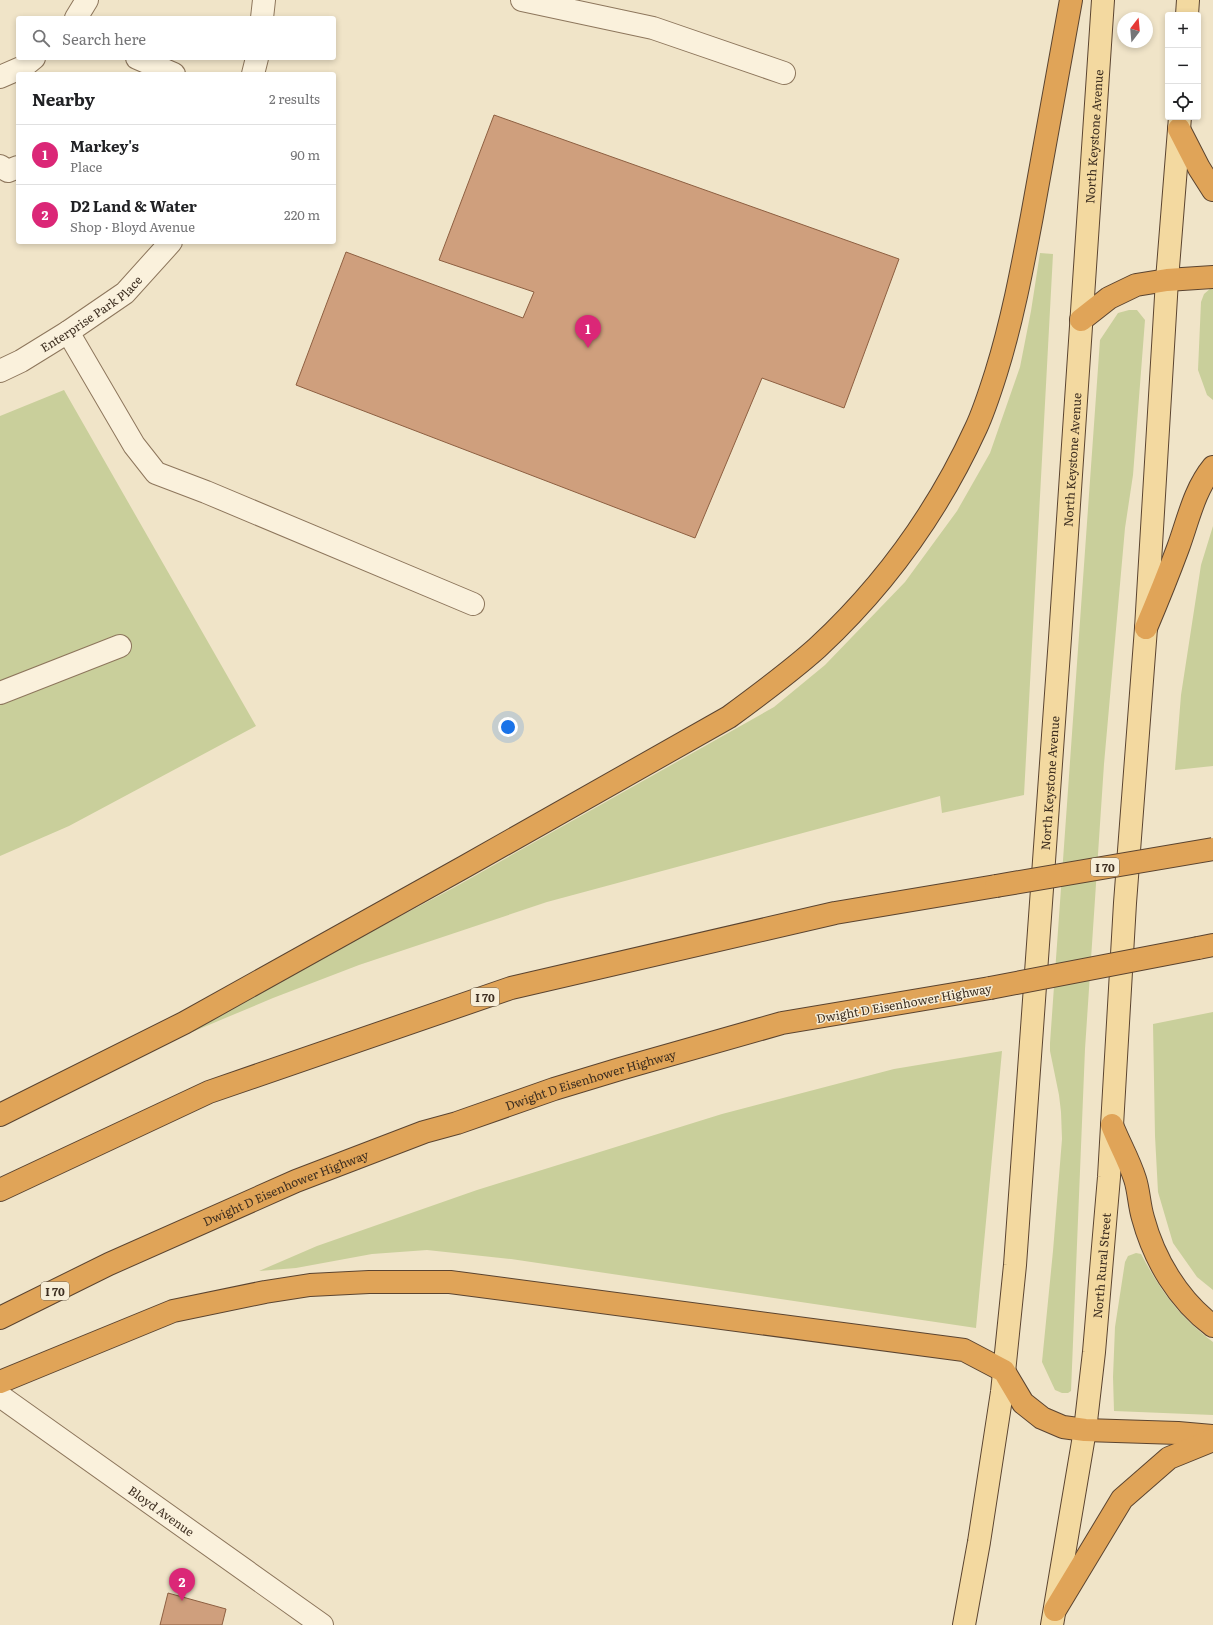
<!DOCTYPE html>
<html lang="en">
<head>
<meta charset="utf-8">
<style>
	:root { --surface:#fff; --page:#f2f2f2; --text:#202124; --muted:#757577; --line:#e0e0e0; --accent:#db2777 }
	body { margin:0; font-family:Literata,serif; background:var(--page); color:var(--text) }
	.controls { position:absolute; right:12px; top:12px; display:grid; overflow:hidden; border-radius:4px; box-shadow:0 2px 6px #0003 }
	.controls button { width:36px; height:36px; display:grid; place-items:center; padding:0; border:0; border-bottom:1px solid var(--line); background:var(--surface); color:var(--text); font:20px sans-serif }
	.compass { position:absolute; left:1117px; top:12px; width:36px; height:36px; border-radius:50%; background:var(--surface); box-shadow:0 2px 6px #0003; rotate:16deg }
	.you { position:absolute; left:508px; top:727px; width:14px; height:14px; margin:-10px; border:3px solid #fff; border-radius:50%; background:#1a73e8; box-shadow:0 0 0 6px #1a73e833 }
	.badge { display:grid; place-items:center; width:26px; height:26px; border-radius:50%; background:var(--accent); color:#fff; font-size:13px; font-weight:700 }
	.pin { position:absolute; translate:-50% -33px; filter:drop-shadow(0 1px 2px #0008) }
	.pin::after { content:''; position:absolute; top:21px; width:14px; height:12px; background:inherit; clip-path:polygon(0 0,100% 0,50% 100%) }
	.list { margin:0; padding:0; list-style:none }
	h2 { display:flex; justify-content:space-between; align-items:center; height:52px; margin:0; padding:0 16px; font-size:17px }
	h2 small { font-size:13px; font-weight:400; color:var(--muted) }
	.list li { display:grid; grid-template-columns:26px 1fr auto; gap:12px; align-items:center; box-sizing:border-box; height:60px; padding:0 16px; border-top:1px solid var(--line) }
	.list b { display:block; font-size:15px; white-space:nowrap }
	.list p { margin:0; font-size:13px; white-space:nowrap; color:var(--muted) }
	.list em { font-size:13px; font-style:normal; color:var(--muted) }
	.icon { flex:none; width:22px; height:22px; fill:none; stroke:currentColor; stroke-width:2; stroke-linecap:round; stroke-linejoin:round }
	.map { position:relative; flex:none; width:1213px; height:1625px; overflow:hidden }
	.search { position:absolute; background:var(--surface); box-shadow:0 2px 6px #0003; left:16px; top:16px; width:320px; height:44px; display:flex; align-items:center; gap:10px; box-sizing:border-box; padding:0 14px; border-radius:4px; color:var(--muted); font-size:15px }
	.panel { position:absolute; background:var(--surface); box-shadow:0 2px 6px #0003; left:16px; top:72px; width:320px; height:172px; border-radius:4px }
	.map>svg:first-child { display:block }
	.green { fill:#c9cf9b }
	.building { fill:#cf9f7d; stroke:#8d5f41 }
	.lines { fill:none; stroke-linecap:round; stroke-linejoin:round }
	.minor-casing { stroke:#8d765c; stroke-width:24 }
	.major-casing { stroke:#5b4430; stroke-width:24 }
	.highway-casing { stroke:#5b4430; stroke-width:24 }
	.minor { stroke:#faf1dc; stroke-width:22 }
	.major { stroke:#f3d9a0; stroke-width:22 }
	.highway { stroke:#e0a458; stroke-width:22 }
	.highway-bridge-casing { stroke:#5b4430; stroke-width:24; stroke-linecap:butt }
	.highway-bridge { stroke:#e0a458; stroke-width:22 }
	.labels { text-anchor:middle; dominant-baseline:central; stroke-width:3; stroke-linejoin:round; paint-order:stroke }
	.shield { fill:#f7eed8; stroke:#756857; stroke-width:1 }
	.shield-label { font-size:11px; font-weight:bold; fill:#3d2e20 }
	.street-label { font-size:12px; fill:#3d2e20; stroke:#f7eed8 }
</style>
</head>
<body>
<div class="map">
<svg width="1213" height="1625" viewBox="0 0 1213 1625">
	<rect width="100%" height="100%" fill="#f0e4c8"/>
	<path class="green" d="M1040,253l13,1 -29,541 -82,18 -2,-17 -393,106 -188,63 -86,33 -81,34 31,-21 232,-124 319,-180 51,-42 80,-83 52,-71 33,-58 30,-86 11,-56z
		M1211,288h2v112l-6,-5 -9,-25 3,-68 3,-8z
		M1129,310h8l8,10 -12,155 -8,53 -21,236 -19,285 -14,342 -3,2h-6l-7,-3 -13,-28 11,-111 9,-112 -1,-27 -2,-17 -9,-44v-8l50,-703 18,-27z
		M64,390l192,336 -187,100 -69,30v-440z
		M1213,526v240l-38,4 6,-75 20,-130z
		M1213,1012v278l-16,-13 -24,-34 -15,-51 -3,-56 -2,-112z
		M1002,1051l-26,277 -465,-69 -84,-9 -55,4 -76,14 -37,3 58,-25 160,-56 245,-76 172,-45z
		M1136,1253l5,1c21,39 37,61 72,88v73l-99,-4 -1,-34 2,-50 10,-65 3,-6z"/>
	<path class="building" d="M494,115l405,144 -55,149 -82,-30 -67,160 -399,-153 50,-133 177,66 11,-26 -95,-32z
		M168,1593l58,16 -4,16h-62z"/>
	<g class="lines">
		<defs>
			<g id="minor">
				<path d="M522,0l131,28 131,45"/>
				<path d="M76,18l11,-18"/>
				<path d="M262,18l2,-18"/>
				<path d="M137,58l37,16"/>
				<path d="M253,74l4,-16"/>
				<path d="M0,77l23,-10 11,-9"/>
				<path d="M0,166l8,5 10,-4"/>
				<path d="M68,332l66,113 22,28 50,19 267,112"/>
				<path id="s1" d="M0,371l21,-10 47,-29 57,-39 46,-51"/>
				<path d="M0,693l120,-47"/>
				<path id="s2" d="M0,1396l322,229"/>
			</g>
			<g id="major">
				<path d="M1187,15l1,-15"/>
				<path id="s3" d="M964,1625l15,-83 23,-150 13,-127 45,-627 43,-638"/>
				<path id="s4" d="M1052,1625l33,-195 9,-78 15,-175 16,-274 21,-275 21,-348 13,-163"/>
			</g>
			<g id="highway">
				<path d="M1179,129l20,39 14,22"/>
				<path d="M1081,320l28,-22 27,-13 31,-5 46,-3"/>
				<path d="M1146,628c11,-26 22,-53 32,-80 10,-27 16,-58 35,-81"/>
				<path d="M1198,948l15,-3"/>
				<path d="M0,1115l184,-92 280,-156 265,-150c30,-22 60,-44 88,-69 67,-62 121,-137 159,-220 8,-17 14,-36 20,-55 16,-51 26,-104 36,-157 13,-72 26,-144 39,-216"/>
				<path d="M1112,1125c7,18 17,35 23,54 4,12 4,26 8,39 11,41 35,82 70,108"/>
				<path d="M0,1190l209,-98 302,-104 324,-75 161,-27"/>
				<path id="s5" d="M0,1318l109,-54 187,-83 128,-49 33,-9 97,-34 66,-20 162,-46 208,-35"/>
				<path d="M0,1382l173,-71 92,-19 45,-7 59,-3h81l514,68 40,21 19,32 19,15 21,9 22,3 93,3 35,3"/>
				<path d="M1055,1610l67,-111 47,-41 44,-18"/>
			</g>
		</defs>
		<use href="#minor" class="minor-casing"/>
		<use href="#major" class="major-casing"/>
		<use href="#highway" class="highway-casing"/>
		<use href="#minor" class="minor"/>
		<use href="#major" class="major"/>
		<use href="#highway" class="highway"/>
		<defs>
			<path id="highway-bridge" d="M996,886l217,-37
				M990,988l208,-40"/>
		</defs>
		<use href="#highway-bridge" class="highway-bridge-casing"/>
		<use href="#highway-bridge" class="highway-bridge"/>
	</g>
	<g class="labels">
		<g class="shield">
			<rect x="1091" y="858" width="28" height="18" rx="3"/>
			<rect x="471" y="988" width="28" height="18" rx="3"/>
			<rect x="41" y="1282" width="28" height="18" rx="3"/>
		</g>
		<g class="shield-label">
			<text x="1105" y="867">I 70</text>
			<text x="485" y="997">I 70</text>
			<text x="55" y="1291">I 70</text>
		</g>
		<g class="street-label">
			<text stroke="none"><textPath href="#s3" startOffset="1495">North Keystone Avenue</textPath></text>
			<text stroke="none"><textPath href="#s1" startOffset="108">Enterprise Park Place</textPath></text>
			<text stroke="none"><textPath href="#s3" startOffset="1171">North Keystone Avenue</textPath></text>
			<text stroke="none"><textPath href="#s3" startOffset="847">North Keystone Avenue</textPath></text>
			<text transform="translate(904 1003) rotate(-10)">Dwight D Eisenhower Highway</text>
			<text stroke="none"><textPath href="#s5" startOffset="638">Dwight D Eisenhower Highway</textPath></text>
			<text stroke="none"><textPath href="#s5" startOffset="314">Dwight D Eisenhower Highway</textPath></text>
			<text stroke="none"><textPath href="#s4" startOffset="363">North Rural Street</textPath></text>
			<text stroke="none"><textPath href="#s2" startOffset="198">Bloyd Avenue</textPath></text>
		</g>
	</g>
</svg>
<div class="controls">
<button>+</button>
<button>−</button>
<button><svg class="icon" aria-label="locate" viewBox="0 0 24 24"><circle cx="12" cy="12" r="6"/><path d="M12 2v4M12 18v4M2 12h4M18 12h4"/></svg></button>
</div>
<svg class="compass" viewBox="-18 -18 36 36"><path d="M0-13l5 13h-10z" fill="#e53935"/><path d="M0 13l5-13h-10z" fill="#757577"/></svg>
<div class="you"></div>
<div class="pin badge" style="left:588px;top:348px">1</div>
<div class="pin badge" style="left:182px;top:1601px">2</div>
<div class="search"><svg class="icon" aria-label="search" viewBox="0 0 24 24"><circle cx="10" cy="10" r="6"/><path d="M15 15l6 6"/></svg>Search here</div>
<section class="panel">
<h2>Nearby<small>2 results</small></h2>
<ul class="list">
<li><span class="badge">1</span><div><b>Markey's</b><p>Place</p></div><em>90 m</em></li>
<li><span class="badge">2</span><div><b>D2 Land &amp; Water</b><p>Shop · Bloyd Avenue</p></div><em>220 m</em></li>
</ul>
</section>
</div>
</body>
</html>
